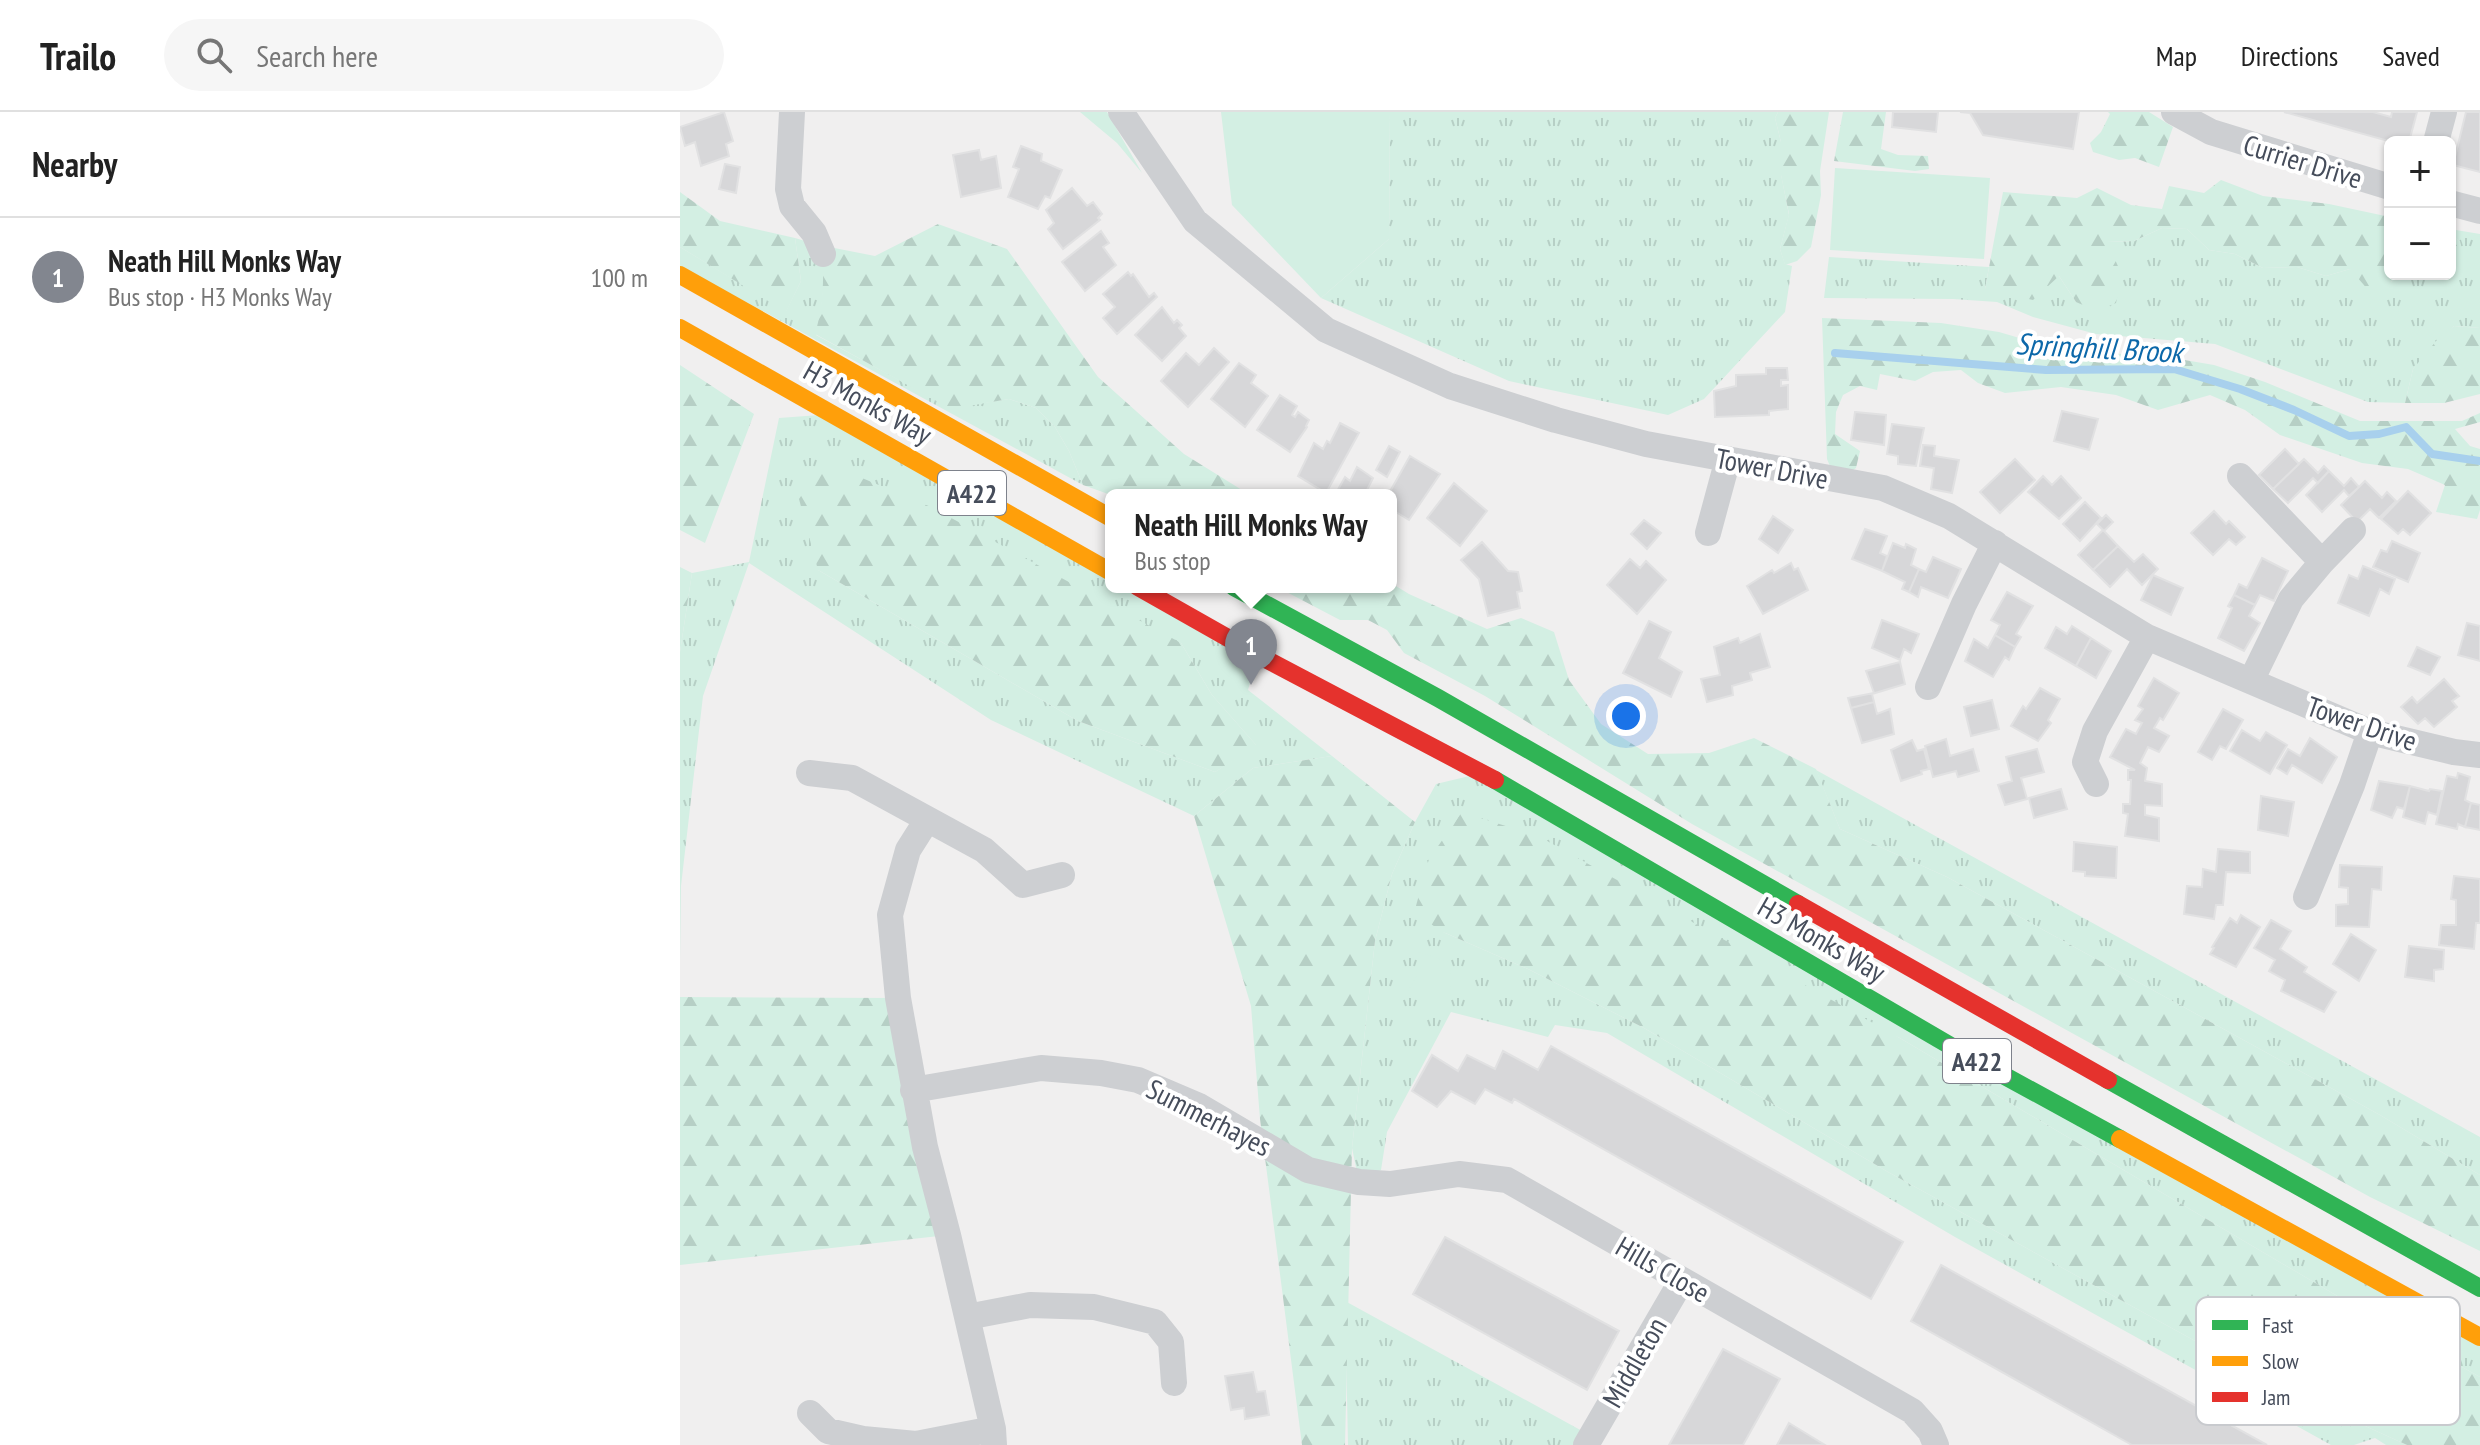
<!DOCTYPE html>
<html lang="en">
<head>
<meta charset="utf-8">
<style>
	:root { --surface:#fff; --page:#f6f6f6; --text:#222; --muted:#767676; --line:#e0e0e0; --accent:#82868f }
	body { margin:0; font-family:"PT Sans Narrow",sans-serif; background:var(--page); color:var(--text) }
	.controls { position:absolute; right:24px; top:24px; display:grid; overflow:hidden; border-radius:12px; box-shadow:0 2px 6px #0004 }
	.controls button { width:72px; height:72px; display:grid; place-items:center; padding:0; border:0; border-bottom:2px solid var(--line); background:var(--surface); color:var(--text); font:40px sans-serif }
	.you { position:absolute; left:946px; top:604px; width:28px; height:28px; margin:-20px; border:6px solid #fff; border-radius:50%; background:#1a73e8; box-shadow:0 0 0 12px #1a73e833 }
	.badge { display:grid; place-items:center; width:52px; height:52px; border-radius:50%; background:var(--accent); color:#fff; font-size:26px; font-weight:700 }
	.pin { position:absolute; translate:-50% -66px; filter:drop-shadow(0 2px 4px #0008) }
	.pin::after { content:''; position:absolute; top:42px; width:28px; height:24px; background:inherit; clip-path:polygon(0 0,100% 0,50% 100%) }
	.popup { position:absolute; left:425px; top:377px; width:292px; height:104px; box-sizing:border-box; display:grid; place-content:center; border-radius:12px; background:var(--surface); filter:drop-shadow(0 2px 6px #0005); font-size:26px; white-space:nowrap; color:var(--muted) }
	.popup b { font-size:30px; color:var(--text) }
	.popup::after { content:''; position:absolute; left:50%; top:100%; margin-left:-16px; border:16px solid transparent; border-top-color:var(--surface) }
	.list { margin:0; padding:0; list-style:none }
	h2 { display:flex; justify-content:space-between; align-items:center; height:104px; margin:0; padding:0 32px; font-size:34px }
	h2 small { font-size:26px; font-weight:400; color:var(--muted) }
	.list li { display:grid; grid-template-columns:52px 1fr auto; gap:24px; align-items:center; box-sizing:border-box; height:120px; padding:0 32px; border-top:2px solid var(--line) }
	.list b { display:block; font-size:30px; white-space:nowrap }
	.list p { margin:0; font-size:26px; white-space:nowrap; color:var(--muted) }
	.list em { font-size:26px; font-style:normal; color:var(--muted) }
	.icon { flex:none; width:44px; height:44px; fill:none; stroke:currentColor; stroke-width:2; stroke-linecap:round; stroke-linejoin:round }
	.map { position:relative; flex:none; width:1800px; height:1333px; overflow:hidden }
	header { display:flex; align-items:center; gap:48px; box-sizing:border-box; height:112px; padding:0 40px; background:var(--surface); border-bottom:2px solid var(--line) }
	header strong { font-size:38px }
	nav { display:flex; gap:44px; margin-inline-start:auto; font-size:28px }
	.search { width:560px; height:72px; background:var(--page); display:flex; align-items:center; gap:20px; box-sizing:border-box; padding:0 28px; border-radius:44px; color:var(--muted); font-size:30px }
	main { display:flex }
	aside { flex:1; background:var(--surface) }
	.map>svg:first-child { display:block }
	.grass { fill:url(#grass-tufts); fill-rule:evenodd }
	.forest { fill:url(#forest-firs) }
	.park { fill:#d3efe3 }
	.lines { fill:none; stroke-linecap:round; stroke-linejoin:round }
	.stream { stroke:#a8d0ed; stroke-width:8 }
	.building { fill:#d7d7d9; stroke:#e1e1e2; stroke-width:2 }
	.street { stroke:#cdcfd2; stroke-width:26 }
	.fast { stroke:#30b455; stroke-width:18 }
	.slow { stroke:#ff9f0a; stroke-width:18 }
	.jam { stroke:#e5322d; stroke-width:18 }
	.labels { text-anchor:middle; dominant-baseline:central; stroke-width:8; stroke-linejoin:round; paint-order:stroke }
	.shield { fill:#fff; stroke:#7e828c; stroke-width:2 }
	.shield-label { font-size:26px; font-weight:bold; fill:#464d5b }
	.street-label { font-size:28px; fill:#464d5b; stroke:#fff }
	.water-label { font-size:30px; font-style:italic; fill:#0c68a9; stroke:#fff }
	.key { fill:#fff; stroke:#c8cace; stroke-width:2 }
	.key-label { font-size:22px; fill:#464d5b }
</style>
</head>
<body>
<header>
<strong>Trailo</strong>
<div class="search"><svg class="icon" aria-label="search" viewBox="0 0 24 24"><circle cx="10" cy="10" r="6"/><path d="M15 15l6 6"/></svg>Search here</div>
<nav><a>Map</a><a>Directions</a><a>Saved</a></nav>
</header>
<main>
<aside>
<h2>Nearby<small></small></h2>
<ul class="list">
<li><span class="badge">1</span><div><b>Neath Hill Monks Way</b><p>Bus stop · H3 Monks Way</p></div><em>100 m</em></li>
</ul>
</aside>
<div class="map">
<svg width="1800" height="1333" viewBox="0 0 1800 1333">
	<defs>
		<pattern id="grass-tufts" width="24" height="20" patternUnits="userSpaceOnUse" patternTransform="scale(2)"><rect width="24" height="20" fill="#d3efe3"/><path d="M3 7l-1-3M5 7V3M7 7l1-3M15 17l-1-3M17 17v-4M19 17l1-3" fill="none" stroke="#b6cfc5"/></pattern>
		<pattern id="forest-firs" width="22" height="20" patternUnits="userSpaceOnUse" patternTransform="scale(2)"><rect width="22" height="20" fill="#d3efe3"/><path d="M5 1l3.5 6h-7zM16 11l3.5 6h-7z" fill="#b6cfc5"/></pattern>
	</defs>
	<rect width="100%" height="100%" fill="#f0efef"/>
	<path class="grass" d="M400,0h27l35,61 -25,-30z
		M710,0h388l-3,6 6,24v32l8,41 -9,34 5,15 7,2 -7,46 -81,87 -36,16 -159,-34 -188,-83 68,-59z
		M1482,116l25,1 22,21 26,4 28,14 34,-1 29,9 24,-7 41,13 6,-8h51l5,4 7,-37 -10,-6v-6l30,5v94l-26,-2 -41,43 -8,34 -37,-1 -153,-58 -119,-10 -63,-17 -36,-15 -44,-3 -129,-1 5,-41 160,10 -4,22 74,-13 17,26 31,-60 27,-1z
		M115,126l24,7c9,22 3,67 -3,90l135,73 58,-9 27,9 19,19 14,24 14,34 -403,-219v-19l106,64 15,-30z
		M153,302l425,241 -10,35 84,66 -79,12 -59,48 -203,-96 -242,-157 -46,133 -22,190 -1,73v-307l12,-79 57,-11 30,-144zM138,458l363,73 31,52 44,50 -41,27 -137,-51z
		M1136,658l664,367v38l-100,-60 -433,-238 -107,-48z
		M802,661l998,572v32l-90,-50 -492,-290 -455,-105 85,37 116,59 244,144 389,214 130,59h-21l-11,-7 -21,7h-23l-376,-208 -348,-204 -52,-8 -7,12 -97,-25 -64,120 -6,38 -22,12 -7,-34 23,-207 17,-67 23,-52 21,-38z
		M665,1189l239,131 -8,13h-228z"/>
	<path class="forest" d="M1098,0h51l-9,59 1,24 -10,52 -14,14 -12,4 -5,-16 9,-35 -8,-39v-33l-6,-24z
		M1163,0h43l-5,37 17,6 30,1 1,13 -14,2 -81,-10z
		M1428,0h41l24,15 -14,40 -24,-9 -16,2 -26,-8 -3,-9 11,-11 9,-18z
		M1541,68l42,16 66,8 61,13v57h7l-6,8 -21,10 -20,-23 -24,7 -29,-9 -34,1 -28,-14 -26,-4 -22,-21 -25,-1 -28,13 -27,1 15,33 -6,28 -19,8 -21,-9 -17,-26 -26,24 -48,-11 18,-97 74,6 20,-10 34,17 31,4 7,-23 35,7z
		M0,80l40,29 75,17 6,43 -15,31 -106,-65z
		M258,112l69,25 91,128 86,77 66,41h-139l-28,-10 -14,-34 -14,-24 -19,-19 -27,-9 -58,10 -136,-75c7,-22 12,-67 4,-89l56,11z
		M1770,123l10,6 5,20 -12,17 -5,-4h2z
		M1142,206l119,5 58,9 69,20 87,3 59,10 51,17 95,39h102l18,-8v9l-25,7 15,17 10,3v61l-3,9 -41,-7 9,-27 -37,-16 -46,-6 -82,-28 -35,-25 -35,-15 -52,15 -42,-15 -55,-8 -56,6 -27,-10 -17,-13 -28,2 -18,9 -35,-7 -3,16 -17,-4 -17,9 -7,17 -1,22 25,17 -4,17 -11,7 -13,-4 -5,-12z
		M1774,214l26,2v66l-36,9h-39l8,-34 24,-29z
		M0,253l74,49 -49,129 -25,-13z
		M144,350l107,45 250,136 31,52 45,51 -42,26 -137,-51 -260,-151 -19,-71z
		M0,455l12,6 -12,79z
		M711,471l18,11 78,35 34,-11 33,14 15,48 32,44 47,30 61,-1 45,-15 62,31 24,60 107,48 433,238 100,60v76l-110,-54 -678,-373 -207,-128 -81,-43 -17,-23 -19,-10h-28l-63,-33h114z
		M652,644l83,66 -23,52 -17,67 -23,207 -7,297h-43l-42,-326 -9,-113 -57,-190 59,-48z
		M782,700l78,25 358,200 492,290 90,50v68h-73l-130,-59 -389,-214 -244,-144 -116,-59 -85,-37 -29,-19 15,-54z
		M0,885l218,1 50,237 -268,30z"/>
	<path class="park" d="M541,0h169l-1,127 -68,59 -89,-93z
		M1155,56l155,10 -6,81 -154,-9z
		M739,840l32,11 -1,34 -18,2 -24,-8 8,-14z"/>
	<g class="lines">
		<path class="stream" d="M1155,241l211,17 128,-1 66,20 54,21 55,26 30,-2 27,-7 26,27 48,7"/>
	</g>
	<path class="building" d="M44,0l9,29 -7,3 3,12 -28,10 -6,-24 -10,4 -5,-19z
		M1213,0h45l-2,20 -44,-5z
		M1280,0h119l-6,37 -90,-14 -13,-22z
		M1604,0h89l18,5 1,-5h25l-8,30h-17z
		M1786,0h14v60l-27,-7z
		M341,34l21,8 -1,7 21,9 -12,28 -5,-2 -7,13 -30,-12 11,-28 -6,-2z
		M299,38l2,10 15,-4 5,32 -40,9 -8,-42z
		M45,52l15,3 -4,26 -17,-4z
		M392,76l15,18 6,-4 9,12 -4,4 2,2 -37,29 -15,-20 6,-6 -8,-13z
		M421,119l8,12 -6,4 13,18 -31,26 -23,-29z
		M448,160l3,4 2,-2 16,23 5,-4 3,4 -40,37 -14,-16 12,-11 -12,-13z
		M482,195l12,16 3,-3 5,5 -3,3 7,8 -24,25 -27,-26z
		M534,236l15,14 -41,45 -27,-26 25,-28 13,12z
		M559,251l17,12 -5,8 17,13 -23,31 -34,-28z
		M1086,256h21l1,12h-7v6l7,-1v24l-19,2v4l-54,2 -1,-26 22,-5v-11l30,-1z
		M600,283l17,11 -5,9 3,2 3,-5 11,8 -3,6 1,1 -17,25 -33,-22z
		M1382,299l36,8 -9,31 -35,-9z
		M1175,300l31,3 -2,30 -33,-5z
		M660,311l19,10 -33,60 -28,-17 16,-33 9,6 4,-8 3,2z
		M1212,312l32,4 -8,38 -18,-2v-8l-11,-2z
		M1243,333l12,1 -1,10 25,4 -7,33 -21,-4 3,-21 -14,-2z
		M709,334l11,6 -13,25 -11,-7z
		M1605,337l14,15 -26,25 -14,-14z
		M730,344l30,18 -31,46 -18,-11v-14h-3z
		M1335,347l20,21 -35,33 -20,-21z
		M1624,347l14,14 6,-7 5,5 -11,12 -5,-5 -25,25 -15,-14z
		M677,355l16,11 -6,12 9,5h-41l10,-18 5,4z
		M1649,359l15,15 7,-8 8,9 -10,9 -5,-6 -22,22 -16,-17z
		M1363,364l9,9 9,-9 20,22 -22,21 -31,-27z
		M1685,369l17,17 5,-6 9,9 -17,17 -9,-9 -13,13 -16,-17z
		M774,371l33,28 -27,35 -33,-28z
		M1728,379l23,22 -21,22 -7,-6 -5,5 -17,-15z
		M1405,390l16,16 -21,23 -17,-17z
		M1534,399l12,13 3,-3 16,16 -9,8 -7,-6 -16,16 -22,-22z
		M1426,403l7,7 -9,9 14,15 -25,24 -15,-15 25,-25 -6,-6z
		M1093,404l20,14 -15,23 -19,-14z
		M964,408l17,13 -14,16 -16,-15z
		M1185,417l22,7 -7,17 7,3 -5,15 -30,-12z
		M1712,429l28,12 -12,29 -35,-15 8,-17 6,2z
		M802,430l26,29 10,1 4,19 -5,1 3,16 -32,8 -9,-37 -18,-19z
		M1213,431l12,5 1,-4 10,5 -5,16 8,4 -10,23 -7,-3 3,-7 -23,-11z
		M1438,434l16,16 9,-8 15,15 -16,16 -15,-16 -17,18 -17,-17z
		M1253,445l28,12 -13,29 -27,-11 -3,10 -9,-5 10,-23 7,3z
		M1582,446l26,13 -14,30 -14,-6 -5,10 -21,-10 5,-11 8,4z
		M950,447l10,9 6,-7 20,19 -29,34 -30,-29z
		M1111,451l3,7 4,-2 10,22 -45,24 -16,-28 25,-16 2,3z
		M1683,454l32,13 -6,15 -9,-5 -11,27 -31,-13 11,-28 9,4z
		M1473,463l30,13 -12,27 -30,-15z
		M1327,480l26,14 -17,28 5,3 -6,10 -20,-12 5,-10 -9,-5z
		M1554,483l21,10 -6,11 11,7 -16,28 -26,-13 14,-30 -4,-2z
		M1202,508l37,14 -8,19 -7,-4 -4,11 -28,-12z
		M969,509l22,11 -12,26 23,14 -11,25 -48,-24z
		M1787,511l13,3v35l-22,-6z
		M1392,514l19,12 -15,28 -31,-18 11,-21 11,7z
		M1080,522l10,33 -20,6 2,7 -20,6 1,9 -26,7 -6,-23 19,-4 -6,-28 24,-9 2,5z
		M1315,523l20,12 -6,13 -4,-3 -12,20 -28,-16 9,-22 14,9z
		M1411,526l20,13 -15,27 -20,-12z
		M1737,535l23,10 -10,18 -22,-9z
		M1220,550l5,22 -33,10 2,8 -23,6 -3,-10 26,-5 -8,-22z
		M1474,566l25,15 -16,27 -3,-2 -6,10 15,8 -10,16 -11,-5 -8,16 7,5 -2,13 17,3v22l-17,-1v10l14,3v23l-34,-5 3,-22 -5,-1v-9h7l1,-24h-3v-10h7l-25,-13 16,-28 10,5 6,-11 -7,-3 8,-11 -5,-3z
		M1764,567l15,17 -7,5 5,6 -23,20 -9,-9 -7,6 -17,-17 11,-10 5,6z
		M1360,576l20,11 -12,21 3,3 -13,18 -27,-15 12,-20 3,3z
		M1312,588l7,29 -28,7 -7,-29z
		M1194,590l3,12 13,-5 4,25 -32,9 -11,-35z
		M1543,597l20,11 -17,29 -6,-3 -8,14 -14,-8z
		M1562,618l18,11 6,-9 21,13 -17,29 -40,-23z
		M1630,626l27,19 -15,26 -30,-18 -5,9 -10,-6 11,-19 12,7z
		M1266,627l4,17 23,-7 6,22 -21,6 -2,-6 -23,6 -8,-31z
		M1232,628l5,11 7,-2 5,20 -8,2 1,3 -21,7 -10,-31z
		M1357,637l7,23 -23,6 6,21 -22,6 -7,-20 14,-4 -6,-24z
		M1778,661l12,4 -5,23 6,3 -6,24 -7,-3 -1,5 -21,-5 11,-48 10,2z
		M1699,669l31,5 -6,23 -7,-2 -5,11 -21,-8z
		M1730,674l19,5 1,-2 12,2 -5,24 -9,-3 -3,12 -22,-7z
		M1381,677l6,20 -33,9 -5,-20z
		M1581,684l33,6 -6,34 -30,-6z
		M1791,691l9,2v25l-15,-3z
		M1394,730l43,5 -1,31 -31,-2v-4l-12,-1z
		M1538,737l32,3v21l-24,-1 -3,33h-7l-2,14 -30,-5 3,-28 15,1 1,-18 13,3z
		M1660,753l42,2 -1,23 -9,-1 -3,38 -33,-1v-21l12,-1v-16l-9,-1z
		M1774,764l26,3v44h-4l-2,26 -35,-4 2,-20h15v-25l-5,-1z
		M1561,803l19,12 -24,40 -26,-13 4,-6 -2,-1 18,-29 7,5z
		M1591,808l20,11 -11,18 27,18 -3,5 32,20 -12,20 -43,-21 4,-11 -16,-9 6,-11 -21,-12z
		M1671,822l25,16 -17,31 -26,-17z
		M1729,834l35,4 -1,19 -9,1v11l-29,-4z
		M871,934l352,196 -32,57 -357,-200 -2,4 -27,-14 -10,15 -24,-13 -14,16 -25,-16 20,-36 26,16 9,-16 28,14 8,-18 35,19z
		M765,1125l174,94 -32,59 -174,-96z
		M1261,1153l326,180h-135l-221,-124z
		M1043,1237l57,30 -37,66h-74z
		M573,1260l4,20 8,-1 4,24 -24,4 -1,-11 -13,2 -6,-34z
		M1109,1311l36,22h-48z"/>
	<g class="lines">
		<path class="street" d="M112,0l-4,77 4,17 22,27 9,21
			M441,0l74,109 131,109 124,56 106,34 90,24 237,44 66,28 198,121 223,95 84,20 26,3
			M1494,0l37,20 179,55
			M1756,30l8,-30
			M1770,91l30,8
			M1560,364l82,86
			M1028,421l20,-74
			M1571,569l40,-82 31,-37 31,-32
			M1248,575l36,-83 31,-61
			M129,661l43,5 132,72 39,35 39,-10
			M1416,672l-11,-22 10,-31 52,-94
			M247,708l-19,30 -18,65 8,83 27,149 23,88 45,194 1,16
			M1626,785l46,-112 18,-53
			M233,978l128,-22 60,5 37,7 61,26 109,64 51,12 31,2 69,-10 48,6 405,231 18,20 6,14
			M287,1205l63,-12 64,2 61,15 16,20 3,41
			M130,1301l18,18 35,8 53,5 77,-15
			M906,1333l96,-165"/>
		<path class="fast" d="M554,475l204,111 360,206
			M815,668l466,272 159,87
			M1428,968l372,208"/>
		<path class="slow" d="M0,163l431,243
			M0,216l431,244
			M1440,1027l360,198"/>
		<path class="jam" d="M458,475l120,68 237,125
			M1118,792l310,176"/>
	</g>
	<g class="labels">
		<g class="shield">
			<rect x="258" y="359" width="68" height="44" rx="6"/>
			<rect x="1263" y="927" width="68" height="44" rx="6"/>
		</g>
		<g class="shield-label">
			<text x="292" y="381">A422</text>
			<text x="1297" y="949">A422</text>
		</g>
		<g class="street-label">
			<text transform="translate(1623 49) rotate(17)">Currier Drive</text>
			<text transform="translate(188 290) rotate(29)">H3 Monks Way</text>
			<text transform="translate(1092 356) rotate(11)">Tower Drive</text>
			<text transform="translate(1682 611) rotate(19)">Tower Drive</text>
			<text transform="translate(1142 827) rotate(30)">H3 Monks Way</text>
			<text transform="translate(529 1005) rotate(27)">Summerhayes</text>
			<text transform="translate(983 1157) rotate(30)">Hills Close</text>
			<text transform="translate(954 1250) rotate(-60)">Middleton</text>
		</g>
		<g class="water-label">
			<text transform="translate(1419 235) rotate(3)">Springhill Brook</text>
		</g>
	</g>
	<rect x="1516" y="1185" width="264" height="128" rx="12" class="key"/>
	<rect x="1532" y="1208" width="36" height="10" fill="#30b455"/>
	<rect x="1532" y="1244" width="36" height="10" fill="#ff9f0a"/>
	<rect x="1532" y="1280" width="36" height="10" fill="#e5322d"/>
	<g class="key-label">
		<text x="1582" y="1221">Fast</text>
		<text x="1582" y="1257">Slow</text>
		<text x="1582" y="1293">Jam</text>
	</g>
</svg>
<div class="controls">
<button>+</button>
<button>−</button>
</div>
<div class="you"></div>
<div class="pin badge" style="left:571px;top:573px">1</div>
<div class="popup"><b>Neath Hill Monks Way</b>Bus stop</div>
</div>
</main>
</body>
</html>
